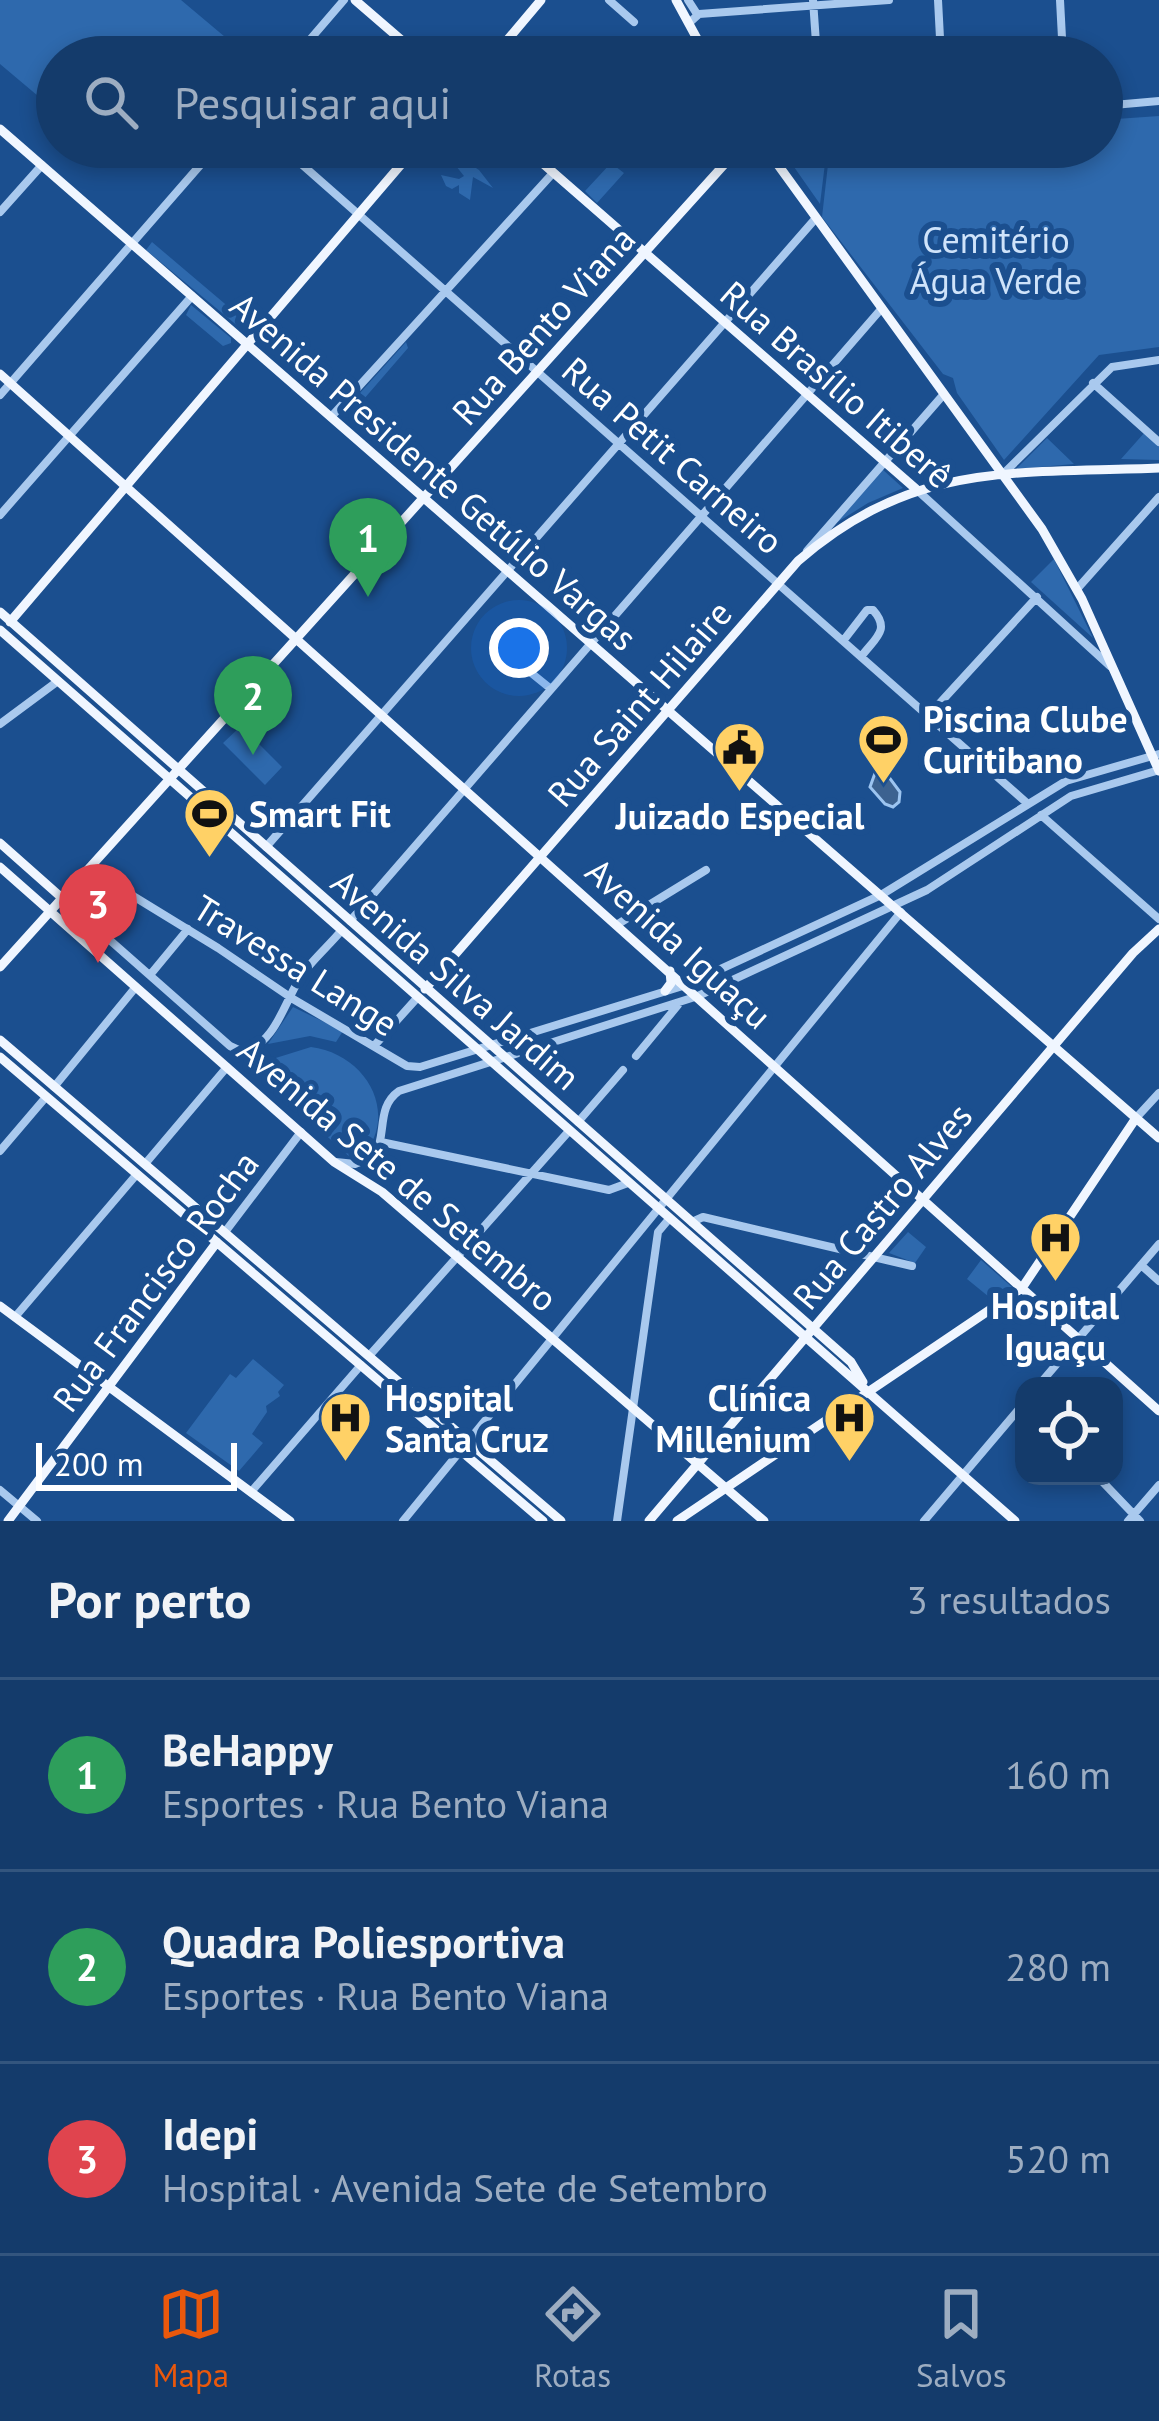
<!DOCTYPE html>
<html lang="pt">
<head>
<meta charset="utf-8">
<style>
	:root { --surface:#143b6b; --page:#1d4271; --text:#f1f3f6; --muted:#9dadc1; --line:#33557e; --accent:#ea580c }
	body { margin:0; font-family:"PT Sans",sans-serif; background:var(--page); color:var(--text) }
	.controls { position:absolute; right:36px; bottom:36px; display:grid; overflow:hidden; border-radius:24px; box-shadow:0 6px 18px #0003 }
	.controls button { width:108px; height:108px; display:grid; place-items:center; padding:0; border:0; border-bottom:3px solid var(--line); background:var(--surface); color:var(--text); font:60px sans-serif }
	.scale { position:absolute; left:36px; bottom:30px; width:201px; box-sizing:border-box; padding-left:12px; border:6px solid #fff; border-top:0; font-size:33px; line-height:42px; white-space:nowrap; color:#fff; -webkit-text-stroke:9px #1b4f8f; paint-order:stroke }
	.you { position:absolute; left:519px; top:648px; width:42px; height:42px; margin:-30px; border:9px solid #fff; border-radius:50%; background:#1a73e8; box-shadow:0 0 0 18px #1a73e833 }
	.badge { display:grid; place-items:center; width:78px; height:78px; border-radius:50%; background:var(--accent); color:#fff; font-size:39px; font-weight:700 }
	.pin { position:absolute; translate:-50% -99px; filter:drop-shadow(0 3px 6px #0008) }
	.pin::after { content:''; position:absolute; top:63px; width:42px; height:36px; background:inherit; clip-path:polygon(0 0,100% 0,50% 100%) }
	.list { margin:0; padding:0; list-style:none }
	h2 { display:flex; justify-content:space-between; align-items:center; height:156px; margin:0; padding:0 48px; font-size:51px }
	h2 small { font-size:39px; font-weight:400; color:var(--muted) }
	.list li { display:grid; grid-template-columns:78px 1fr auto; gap:36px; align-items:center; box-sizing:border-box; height:192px; padding:0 48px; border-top:3px solid var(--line) }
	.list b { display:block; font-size:45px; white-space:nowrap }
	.list p { margin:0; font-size:39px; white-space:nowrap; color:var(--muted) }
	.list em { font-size:39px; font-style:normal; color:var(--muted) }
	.icon { flex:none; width:66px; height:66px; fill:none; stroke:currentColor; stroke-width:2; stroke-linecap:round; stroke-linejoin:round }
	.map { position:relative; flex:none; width:1159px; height:1521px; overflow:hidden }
	.search { position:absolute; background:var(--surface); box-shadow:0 6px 18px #0003; left:36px; right:36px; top:36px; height:132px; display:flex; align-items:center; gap:30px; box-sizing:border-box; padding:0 42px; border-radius:66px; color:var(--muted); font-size:45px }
	.sheet { height:732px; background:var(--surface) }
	nav { display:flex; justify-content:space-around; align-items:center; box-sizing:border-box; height:168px; border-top:3px solid var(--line); background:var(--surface); font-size:33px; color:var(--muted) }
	nav a { display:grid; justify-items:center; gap:6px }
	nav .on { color:var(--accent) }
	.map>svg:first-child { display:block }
	.green { fill:#2e69ad }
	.water { fill:#3c6290; stroke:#9cc4f0; stroke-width:3 }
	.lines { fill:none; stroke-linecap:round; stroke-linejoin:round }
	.minor { stroke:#a9c9ee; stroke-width:8 }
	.major { stroke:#f0f6ff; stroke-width:9 }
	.labels { text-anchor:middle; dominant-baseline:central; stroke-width:12; stroke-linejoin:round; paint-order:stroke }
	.park-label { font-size:36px; fill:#cfe3fa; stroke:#1b4f8f }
	.street-label { font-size:36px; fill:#fff; stroke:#1b4f8f }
	.poi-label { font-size:36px; font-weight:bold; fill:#fff; stroke:#1b4f8f; text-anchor:start }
</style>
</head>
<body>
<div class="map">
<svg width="1159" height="1521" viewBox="0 0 1159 1521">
	<rect width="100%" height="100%" fill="#1b4f8f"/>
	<path class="green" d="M0,0h181l50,42 -13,15h-161v55l-57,-48z
		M1159,116v231l-60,8 -95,105 -47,-67 -4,-15 -10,-4 -121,-157 8,-70h272v-27z
		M780,147h47l-7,57z
		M453,153l26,17 14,18 -20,-11 -3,23 -11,-7v-8l-7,4 -6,-3 -5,-11 18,4 5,-3 -16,-20z
		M611,163l13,10 -27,30 -12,-12z
		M152,242l92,78 -1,6 -4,1 -93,-77z
		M191,305l40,33v5l-8,3 -37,-31z
		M406,342l2,6 -51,59h-4l-2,-4z
		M1145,432l14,12v16l-38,-1z
		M1047,438l27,26 -58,5z
		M882,469l21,19 -35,15 -32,20z
		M1054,559l39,79 -62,-56z
		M241,726l41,41 -17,18 -42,-42z
		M293,1007l50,24 -7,11 -26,-6 -42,8z
		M311,1047c56,7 91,69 48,113l-7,-1 -102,-93z
		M908,1232l18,15 -11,16 -26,-10z
		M981,1260l32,28 -19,13 -27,-22z
		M253,1359l31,26 -6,7 2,4 -14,10 1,6 -15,22 11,9 -24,28 -53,-38 44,-59 6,4z"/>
	<path class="water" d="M886,763l2,13 12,16 -1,10 -6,5 -8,-3 -15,-17 8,-22z"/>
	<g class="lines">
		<path class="minor" d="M609,0l25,22
			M688,0l9,14
			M813,0l4,57
			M938,0l3,57
			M1060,0l3,57
			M689,23l10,-9 190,-14
			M295,57l49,-57
			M1102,106l57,-5
			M282,147l746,657
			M0,212l42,-47
			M1093,383l66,59
			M0,395l216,-248
			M331,417l222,-244
			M1003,474l109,-107 47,-7
			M917,490l193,176
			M0,515l192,-219
			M807,551l137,-157
			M1077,589l82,-92
			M843,641l24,-31h6c18,20 2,28 -12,47
			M514,659l37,30
			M928,716l109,-119
			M0,724l58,-43
			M1041,815l118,104
			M266,847l550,-629
			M89,869l129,79 75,51 114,67 13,1 266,-82 195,-90 185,-114 93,-27
			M62,898l168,148 13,6c30,-8 40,-44 53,-67 10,-20 31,-37 45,-54
			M350,921l532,-613
			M618,924l88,-54
			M150,975l38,-46
			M374,1046l43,-48
			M636,1056l42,-51
			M54,1087l81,-99
			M1136,1118l23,-25
			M578,1122l45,-52
			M381,1142l228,48 19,-7
			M0,1151l46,-54
			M336,1162l19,2 20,-8c12,-22 1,-49 24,-65l299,-95 229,-106 144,-94 88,-26
			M145,1164l82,-97
			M692,1222l11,-5 209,49
			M225,1232l76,-100
			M1141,1265l18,16
			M15,1317l122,-143
			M369,1356l200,-225
			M1038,1386l121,-142
			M1097,1476l43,45
			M0,1490l37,31
			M251,1492l110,-127
			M403,1521l498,-609
			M617,1521l41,-289 11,-13
			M924,1521l100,-118
			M1128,1521l31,-36"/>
		<path class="major" d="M355,0l66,57
			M676,0l31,57
			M493,57l48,-57
			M0,129l1159,1009
			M524,147l392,342
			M765,147l277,382 40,70 77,172
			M0,374l1159,1037
			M0,612l851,750 12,20
			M10,622l406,-475
			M0,630l1015,891
			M0,843l62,55
			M0,867l334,295 48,30 382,329
			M0,967l740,-820
			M425,989l373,-428c117,-101 217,-87 361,-93
			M665,991l6,-8 -1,-12
			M0,1040l561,481
			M0,1057l543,464
			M0,1306l290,215
			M8,1521l209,-279
			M649,1521l484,-568 26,-24
			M677,1521l345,-233 114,-170"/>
	</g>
	<defs>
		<symbol id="stadium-pin" viewBox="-11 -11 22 30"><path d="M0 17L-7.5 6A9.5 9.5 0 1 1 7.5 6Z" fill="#ffd166" stroke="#1b4f8f"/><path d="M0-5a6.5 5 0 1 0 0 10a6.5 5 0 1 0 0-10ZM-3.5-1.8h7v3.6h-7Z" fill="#111"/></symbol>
		<symbol id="civic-pin" viewBox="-11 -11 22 30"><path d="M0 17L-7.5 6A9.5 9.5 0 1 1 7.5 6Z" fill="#ffd166" stroke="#1b4f8f"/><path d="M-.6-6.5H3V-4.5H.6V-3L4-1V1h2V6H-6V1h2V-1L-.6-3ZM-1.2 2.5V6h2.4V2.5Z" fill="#111"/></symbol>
		<symbol id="hospital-pin" viewBox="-11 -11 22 30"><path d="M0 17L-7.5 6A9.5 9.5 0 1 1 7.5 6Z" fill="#ffd166" stroke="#1b4f8f"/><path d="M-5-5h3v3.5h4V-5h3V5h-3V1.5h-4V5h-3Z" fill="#111"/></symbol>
	</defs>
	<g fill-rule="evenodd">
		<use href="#stadium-pin" x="854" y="710" width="59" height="81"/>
		<use href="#civic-pin" x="710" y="718" width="59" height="81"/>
		<use href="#stadium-pin" x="180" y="784" width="59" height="81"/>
		<use href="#hospital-pin" x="1026" y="1208" width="59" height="81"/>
		<use href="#hospital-pin" x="316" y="1388" width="59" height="81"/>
		<use href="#hospital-pin" x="820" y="1388" width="59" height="81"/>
	</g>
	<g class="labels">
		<g class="park-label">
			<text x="996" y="239">Cemitério<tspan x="996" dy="41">Água Verde</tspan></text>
		</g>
		<g class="street-label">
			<text transform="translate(543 325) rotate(-48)">Rua Bento Viana</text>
			<text transform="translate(837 384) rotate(41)">Rua Brasílio Itiberê</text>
			<text transform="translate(673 455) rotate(41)">Rua Petit Carneiro</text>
			<text transform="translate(434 471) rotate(41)">Avenida Presidente Getúlio Vargas</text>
			<text transform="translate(639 703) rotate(-49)">Rua Saint Hilaire</text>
			<text transform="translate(679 943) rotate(42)">Avenida Iguaçu</text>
			<text transform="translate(296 965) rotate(32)">Travessa Lange</text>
			<text transform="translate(456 979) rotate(41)">Avenida Silva Jardim</text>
			<text transform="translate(398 1174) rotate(40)">Avenida Sete de Setembro</text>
			<text transform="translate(882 1206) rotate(-50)">Rua Castro Alves</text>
			<text transform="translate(155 1281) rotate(-53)">Rua Francisco Rocha</text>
		</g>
		<g class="poi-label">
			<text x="923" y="718">Piscina Clube<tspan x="923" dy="41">Curitibano</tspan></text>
			<text x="249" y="813">Smart Fit</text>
			<text x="740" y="815" text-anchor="middle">Juizado Especial</text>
			<text x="1055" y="1305" text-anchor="middle">Hospital<tspan x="1055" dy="41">Iguaçu</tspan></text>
			<text x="385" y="1397">Hospital<tspan x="385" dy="41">Santa Cruz</tspan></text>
			<text x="811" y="1397" text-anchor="end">Clínica<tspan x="811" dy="41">Millenium</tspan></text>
		</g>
	</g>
</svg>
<div class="controls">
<button><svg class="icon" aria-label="locate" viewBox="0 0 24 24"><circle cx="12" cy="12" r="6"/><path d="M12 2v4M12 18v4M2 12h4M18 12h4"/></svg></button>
</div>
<div class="scale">200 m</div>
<div class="you"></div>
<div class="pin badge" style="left:368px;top:597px;background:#2e9e5b">1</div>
<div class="pin badge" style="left:253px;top:755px;background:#2e9e5b">2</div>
<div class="pin badge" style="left:98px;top:963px;background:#e0444e">3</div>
<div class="search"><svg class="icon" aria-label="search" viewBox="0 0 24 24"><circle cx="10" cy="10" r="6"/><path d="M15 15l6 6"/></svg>Pesquisar aqui</div>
</div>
<section class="sheet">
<h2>Por perto<small>3 resultados</small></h2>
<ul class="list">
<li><span class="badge" style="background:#2e9e5b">1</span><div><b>BeHappy</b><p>Esportes · Rua Bento Viana</p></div><em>160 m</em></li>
<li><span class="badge" style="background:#2e9e5b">2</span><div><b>Quadra Poliesportiva</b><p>Esportes · Rua Bento Viana</p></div><em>280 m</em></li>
<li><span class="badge" style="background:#e0444e">3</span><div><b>Idepi</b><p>Hospital · Avenida Sete de Setembro</p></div><em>520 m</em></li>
</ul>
</section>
<nav>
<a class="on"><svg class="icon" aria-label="map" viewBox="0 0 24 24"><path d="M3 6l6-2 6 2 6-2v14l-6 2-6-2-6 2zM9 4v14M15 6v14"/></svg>Mapa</a>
<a><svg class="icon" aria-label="directions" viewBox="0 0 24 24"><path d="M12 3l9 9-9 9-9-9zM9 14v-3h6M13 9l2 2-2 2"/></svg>Rotas</a>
<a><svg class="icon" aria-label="saved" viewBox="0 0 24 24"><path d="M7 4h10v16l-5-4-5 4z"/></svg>Salvos</a>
</nav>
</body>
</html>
